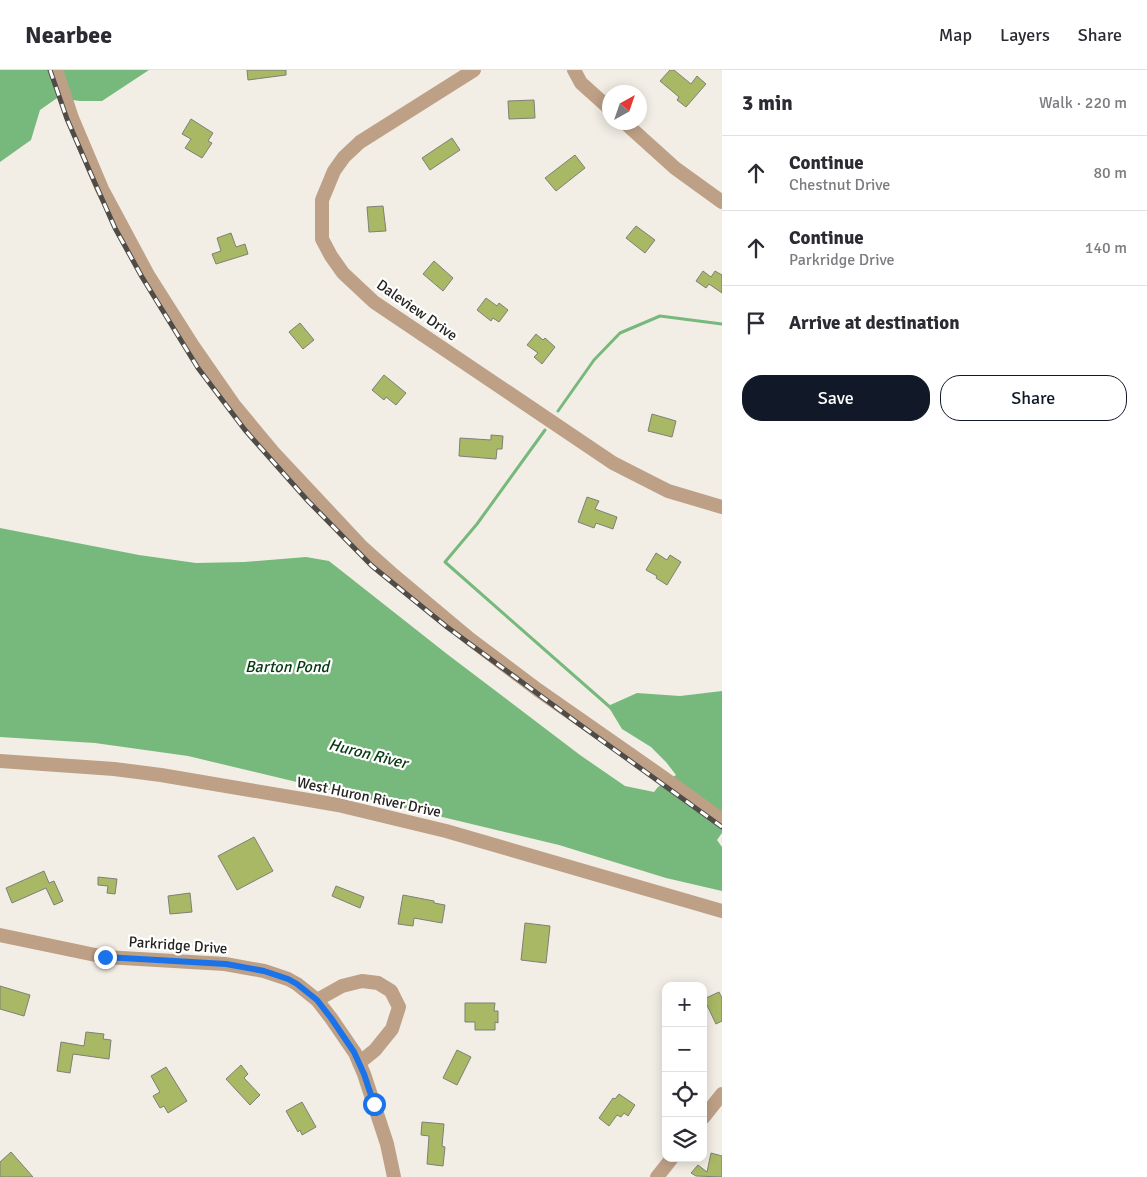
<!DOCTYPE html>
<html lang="en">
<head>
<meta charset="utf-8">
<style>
	:root { --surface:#fff; --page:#f7f7f7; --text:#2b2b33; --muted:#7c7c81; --line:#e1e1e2; --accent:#111827 }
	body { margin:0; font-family:Signika,sans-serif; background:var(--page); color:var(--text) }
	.controls { position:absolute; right:15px; bottom:15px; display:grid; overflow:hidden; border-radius:10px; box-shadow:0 2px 12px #0003 }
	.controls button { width:45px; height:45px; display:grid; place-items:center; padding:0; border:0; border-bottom:1px solid var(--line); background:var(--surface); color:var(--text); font:25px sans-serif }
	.compass { position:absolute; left:602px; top:15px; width:45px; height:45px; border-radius:50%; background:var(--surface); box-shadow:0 2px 12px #0003; rotate:40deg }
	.stop { position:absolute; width:15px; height:15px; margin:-11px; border:4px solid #1a73e8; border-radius:50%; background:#fff }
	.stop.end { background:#1a73e8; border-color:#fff; box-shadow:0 1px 5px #0008 }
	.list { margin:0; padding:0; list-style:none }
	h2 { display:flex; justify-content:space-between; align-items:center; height:65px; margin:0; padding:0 20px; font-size:21px }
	h2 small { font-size:16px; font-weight:400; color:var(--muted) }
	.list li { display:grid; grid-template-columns:32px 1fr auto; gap:15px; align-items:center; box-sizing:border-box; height:75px; padding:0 20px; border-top:1px solid var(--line) }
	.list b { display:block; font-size:19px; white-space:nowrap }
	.list p { margin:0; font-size:16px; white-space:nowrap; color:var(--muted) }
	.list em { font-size:16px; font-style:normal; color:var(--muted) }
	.actions { display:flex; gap:10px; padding:15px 20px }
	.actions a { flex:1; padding:11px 0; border:1px solid var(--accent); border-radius:20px; text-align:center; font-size:18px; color:var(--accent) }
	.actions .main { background:var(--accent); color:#fff }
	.icon { flex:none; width:28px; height:28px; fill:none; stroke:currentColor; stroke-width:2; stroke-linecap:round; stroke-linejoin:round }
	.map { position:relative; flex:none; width:722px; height:1107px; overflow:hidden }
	header { display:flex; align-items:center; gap:30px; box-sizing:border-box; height:70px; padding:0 25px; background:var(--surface); border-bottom:1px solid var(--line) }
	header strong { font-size:24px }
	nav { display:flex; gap:28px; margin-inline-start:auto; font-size:18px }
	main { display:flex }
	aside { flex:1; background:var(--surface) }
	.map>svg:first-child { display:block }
	.water { fill:#77b97c }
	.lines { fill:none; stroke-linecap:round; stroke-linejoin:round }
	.stream { stroke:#77b97c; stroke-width:3 }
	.building { fill:#a9b865; stroke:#7e8077 }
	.minor { stroke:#bea087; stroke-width:14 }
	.rail-casing { stroke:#4f4c48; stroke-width:5 }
	.rail { stroke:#fff; stroke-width:3; stroke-dasharray:9; stroke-linecap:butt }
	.route { stroke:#1a73e8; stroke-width:6 }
	.labels { text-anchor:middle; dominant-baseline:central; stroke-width:4.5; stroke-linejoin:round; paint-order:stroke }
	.street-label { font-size:15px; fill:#262421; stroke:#fff }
	.water-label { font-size:16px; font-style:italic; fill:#063811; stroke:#fff }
</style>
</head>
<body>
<header>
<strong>Nearbee</strong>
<nav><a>Map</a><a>Layers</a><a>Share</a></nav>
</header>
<main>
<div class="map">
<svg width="722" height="1107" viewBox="0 0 722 1107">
	<rect width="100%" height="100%" fill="#f2eee5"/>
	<path class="water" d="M0,0h149l-47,31h-22l-23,-3 -17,12 -9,30 -31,22z
		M0,458l139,27 57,8 48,-1 62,-5 23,4 118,93 133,101 45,31 29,6 4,-5 18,-12 -10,-13 -15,-15 -29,-18 -14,-23 29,-13 43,3 42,-5v142l-5,7 5,7v44l-56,-13 -107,-33 -371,-89 -93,-13 -95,-6z"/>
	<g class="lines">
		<path class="stream" d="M558,341l36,-51 26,-27 40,-17 62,8
			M545,360l-68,94 -32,38 166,146"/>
	</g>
	<path class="building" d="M247,0h39v5l-38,5z
		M670,0h4l17,14 6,-8 9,8 -20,23 -9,-7 2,-3 -19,-16z
		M534,30l1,18 -26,1 -1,-18z
		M191,49l22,14 -5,8 4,2 -10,15 -17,-10 6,-9 -9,-5z
		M452,68l8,12 -30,20 -8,-12z
		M575,85l10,13 -29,23 -11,-13z
		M383,136l3,25 -17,1 -2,-25z
		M636,156l19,14 -10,13 -19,-15z
		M231,163l5,14 9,-3 3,10 -32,10 -4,-10 9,-3 -4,-13z
		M434,191l19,17 -10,13 -20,-17z
		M703,201l8,6 4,-6 7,4v18l-13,-9 -3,4 -10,-7z
		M486,228l11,8 2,-3 9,7 -9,12 -6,-4 -2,3 -14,-11z
		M300,253l14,17 -11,9 -14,-17z
		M536,264l7,6 2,-2 10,9 -13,17 -8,-7 4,-4 -11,-8z
		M384,305l22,18 -10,12 -10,-8 -2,3 -12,-10z
		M652,344l24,7 -4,16 -24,-6z
		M491,365l12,1 -1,13h-5l-1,10 -37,-3 1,-18 31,2z
		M587,427l12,4 -4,8 22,8 -4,12 -17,-6 -2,5 -16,-6z
		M656,483l11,7 3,-5 11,7 -14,23 -11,-7 1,-2 -11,-6z
		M254,767l19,34 -36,19 -19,-34z
		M44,801l5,12 5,-2 9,20 -9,4 -8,-17 -34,15 -6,-15z
		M98,807l19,2 -2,15 -8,-1 1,-7 -10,-1z
		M336,816l28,11 -4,11 -28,-12z
		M190,823l2,19 -22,2 -2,-18z
		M403,825l31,6v2l11,2 -3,18 -28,-5 -1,8 -15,-2z
		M525,853l25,3 -4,37 -25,-3z
		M0,916l30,9 -6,21 -24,-7z
		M719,922l3,6v23l-6,3 -12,-25z
		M465,933h30l-1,8h4v12l-3,-1v8h-20v-8h-10z
		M86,962l18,2 -1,5 8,1 -2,19 -36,-5 -3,19 -13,-2 4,-29 23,4z
		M457,980l14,7 -14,28 -14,-7z
		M241,995l7,9 -4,4 16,17 -10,10 -24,-26z
		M166,997l21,34 -19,12 -4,-7 -4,2 -7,-12 7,-4 -9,-16z
		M619,1024l16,11 -7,11 -4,-3 -3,4 -4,-2 -8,11 -10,-8 14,-20 2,1z
		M302,1032l14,25 -14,8 -2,-5 -2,2 -12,-21z
		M422,1052l22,2 -2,22 3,1 -2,19 -16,-2 2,-28 -8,-1z
		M11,1082l22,25h-33v-15z
		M711,1083l11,3v21l-26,-1 -5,-3 7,-8 9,7z"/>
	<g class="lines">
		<path class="minor" d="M56,0l16,48 30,71 46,86 45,71 41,59 39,47 89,95 28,25 80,67 68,51 126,88 58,42
			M474,0l-114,72 -16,15 -10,14 -12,29v39l9,17 12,17 31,29 239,161 55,28 54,16
			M574,0l7,13 29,26
			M624,52l51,46 47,34
			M0,691l114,8 47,6 177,30 108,26 276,80
			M0,865l105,22 120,7 39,7 24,8 9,5 20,16 14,18 24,35 9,21 23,70 7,33
			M317,930l25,-14 20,-5 16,2 13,8 8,16 -7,22 -17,21 -16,13
			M703,1048l19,-24
			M657,1107l15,-19"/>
		<defs>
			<path id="rail" d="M50,0l17,49 24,55 24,54 27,49 56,91 47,62 63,71 64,65 75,61 132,97 143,103"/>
		</defs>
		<use href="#rail" class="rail-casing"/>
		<use href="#rail" class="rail"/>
	</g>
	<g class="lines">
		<path class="route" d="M105,887l121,7 38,7 24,8 9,5 20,16 14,18 23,34 10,22 10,30"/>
	</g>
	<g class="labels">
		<g class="street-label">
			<text transform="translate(417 240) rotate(35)">Daleview Drive</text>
			<text transform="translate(369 727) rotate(12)">West Huron River Drive</text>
			<text transform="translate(178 875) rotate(4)">Parkridge Drive</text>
		</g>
		<g class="water-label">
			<text x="287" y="597">Barton Pond</text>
			<text transform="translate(368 684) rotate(14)">Huron River</text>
		</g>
	</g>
</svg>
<div class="controls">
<button>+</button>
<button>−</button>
<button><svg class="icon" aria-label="locate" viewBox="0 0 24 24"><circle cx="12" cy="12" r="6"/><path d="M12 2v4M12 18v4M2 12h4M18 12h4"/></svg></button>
<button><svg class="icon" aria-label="layers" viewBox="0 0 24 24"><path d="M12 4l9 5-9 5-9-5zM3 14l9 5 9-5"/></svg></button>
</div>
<svg class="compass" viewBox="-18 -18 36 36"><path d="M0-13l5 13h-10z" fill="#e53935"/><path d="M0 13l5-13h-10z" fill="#7c7c81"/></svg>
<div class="stop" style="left:374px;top:1034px"></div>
<div class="stop end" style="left:105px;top:887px"></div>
</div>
<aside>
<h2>3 min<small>Walk · 220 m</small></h2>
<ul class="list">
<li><svg class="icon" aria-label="ahead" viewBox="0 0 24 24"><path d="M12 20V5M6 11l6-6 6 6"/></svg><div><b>Continue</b><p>Chestnut Drive</p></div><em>80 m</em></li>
<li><svg class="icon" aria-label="ahead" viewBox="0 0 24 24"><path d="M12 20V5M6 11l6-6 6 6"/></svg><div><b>Continue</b><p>Parkridge Drive</p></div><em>140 m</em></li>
<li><svg class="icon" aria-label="arrive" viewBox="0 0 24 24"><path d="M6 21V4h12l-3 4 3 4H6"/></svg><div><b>Arrive at destination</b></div></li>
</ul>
<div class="actions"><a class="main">Save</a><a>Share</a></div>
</aside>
</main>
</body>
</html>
